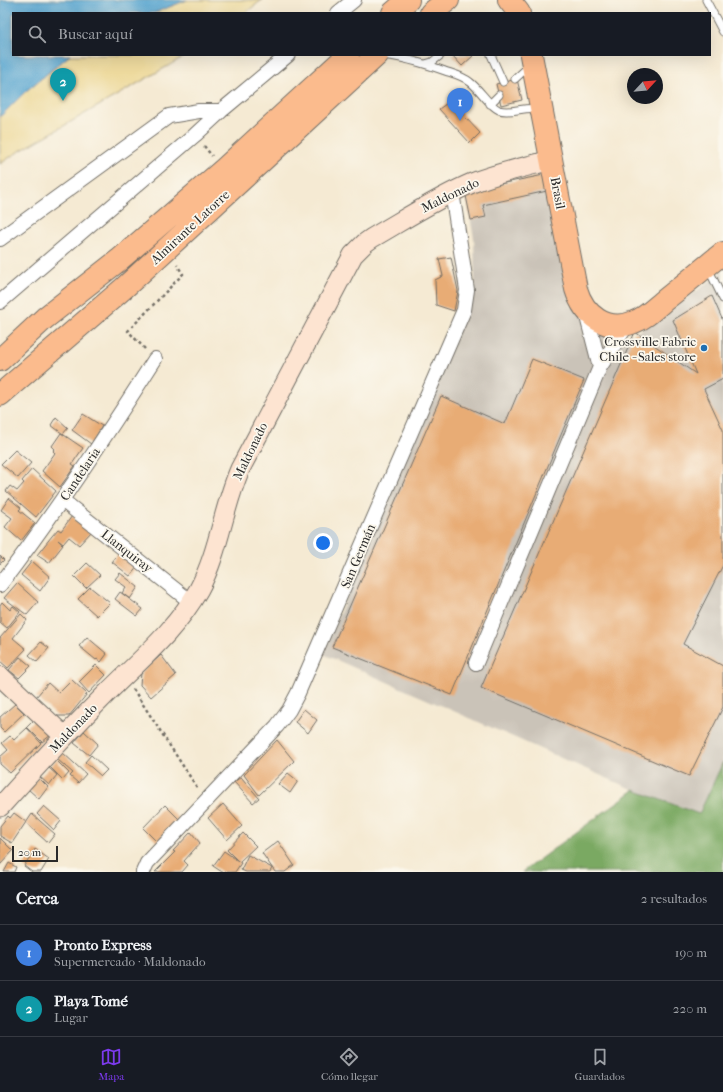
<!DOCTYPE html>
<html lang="es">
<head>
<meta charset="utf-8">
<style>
	:root { --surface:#171b24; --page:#20242c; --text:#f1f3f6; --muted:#9ea1a6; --line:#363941; --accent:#7c3aed }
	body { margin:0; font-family:"IM FELL French Canon",serif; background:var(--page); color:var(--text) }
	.compass { position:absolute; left:627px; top:68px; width:36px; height:36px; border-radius:50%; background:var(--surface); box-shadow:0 4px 16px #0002; rotate:64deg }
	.scale { position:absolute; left:12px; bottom:10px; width:46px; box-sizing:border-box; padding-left:4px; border:2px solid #2b2b2b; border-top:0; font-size:11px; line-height:14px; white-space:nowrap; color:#2b2b2b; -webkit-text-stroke:3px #fbf7ec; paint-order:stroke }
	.you { position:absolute; left:323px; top:543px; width:14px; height:14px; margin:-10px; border:3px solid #fff; border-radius:50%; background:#1a73e8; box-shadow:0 0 0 6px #1a73e833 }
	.badge { display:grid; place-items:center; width:26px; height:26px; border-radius:50%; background:var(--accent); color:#fff; font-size:13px; font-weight:700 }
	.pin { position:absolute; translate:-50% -33px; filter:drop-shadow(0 1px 2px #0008) }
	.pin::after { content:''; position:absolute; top:21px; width:14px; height:12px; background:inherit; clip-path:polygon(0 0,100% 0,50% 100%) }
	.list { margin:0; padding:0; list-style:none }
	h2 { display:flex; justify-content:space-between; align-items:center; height:52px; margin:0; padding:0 16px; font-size:17px }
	h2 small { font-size:13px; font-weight:400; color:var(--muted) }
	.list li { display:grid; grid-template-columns:26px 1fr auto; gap:12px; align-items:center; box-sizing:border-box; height:56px; padding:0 16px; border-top:1px solid var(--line) }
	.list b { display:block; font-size:15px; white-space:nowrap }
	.list p { margin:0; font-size:13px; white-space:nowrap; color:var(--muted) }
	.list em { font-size:13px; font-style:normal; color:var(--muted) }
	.icon { flex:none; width:22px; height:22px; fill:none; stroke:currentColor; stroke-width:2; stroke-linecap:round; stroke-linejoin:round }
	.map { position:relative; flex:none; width:723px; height:872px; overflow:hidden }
	.search { position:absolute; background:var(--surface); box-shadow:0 4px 16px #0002; left:12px; right:12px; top:12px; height:44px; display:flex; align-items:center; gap:10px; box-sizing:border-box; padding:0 14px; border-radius:0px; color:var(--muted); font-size:15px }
	.sheet { height:164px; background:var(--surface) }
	nav { display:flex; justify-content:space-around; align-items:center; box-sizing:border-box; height:56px; border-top:1px solid var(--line); background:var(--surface); font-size:11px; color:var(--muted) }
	nav a { display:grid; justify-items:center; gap:2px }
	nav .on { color:var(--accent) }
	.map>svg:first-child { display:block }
	.industrial { fill:#cac3b8 }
	.forest { fill:#7aa962; stroke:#526a46 }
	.sand { fill:#eeda9e; stroke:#8c8264 }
	.water { fill:#57a5d0; stroke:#41687e }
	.building { fill:#e8ac75 }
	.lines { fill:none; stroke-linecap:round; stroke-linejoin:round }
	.lane-casing { stroke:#726e66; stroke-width:9 }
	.street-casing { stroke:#726e66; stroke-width:16 }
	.secondary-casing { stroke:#726e66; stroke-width:21 }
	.primary-casing { stroke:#726e66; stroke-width:24 }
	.path { stroke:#726e66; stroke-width:2.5; stroke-dasharray:3 3; stroke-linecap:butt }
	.lane { stroke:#fff; stroke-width:7 }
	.street { stroke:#fff; stroke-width:14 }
	.secondary { stroke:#fde4d1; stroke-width:19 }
	.primary { stroke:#fbbb8d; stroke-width:22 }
	.poi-dot { fill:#1f6fb2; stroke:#fbf7ec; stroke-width:1.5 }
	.labels { text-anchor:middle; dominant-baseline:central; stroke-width:3.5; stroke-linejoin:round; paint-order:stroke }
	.street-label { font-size:13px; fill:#2b2b2b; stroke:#fbf7ec }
	.poi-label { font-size:13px; fill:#2b2b2b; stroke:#fbf7ec; text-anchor:end }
</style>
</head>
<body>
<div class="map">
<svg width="723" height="872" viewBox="0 0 723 872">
	<rect width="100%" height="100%" fill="#fbf7ec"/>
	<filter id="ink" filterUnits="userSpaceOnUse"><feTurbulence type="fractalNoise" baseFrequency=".025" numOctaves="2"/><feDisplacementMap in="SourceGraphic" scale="8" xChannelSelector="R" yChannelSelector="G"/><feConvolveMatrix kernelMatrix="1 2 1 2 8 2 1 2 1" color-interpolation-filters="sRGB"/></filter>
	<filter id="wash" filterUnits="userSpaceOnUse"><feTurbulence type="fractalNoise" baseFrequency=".012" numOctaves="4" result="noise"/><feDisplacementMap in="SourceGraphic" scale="16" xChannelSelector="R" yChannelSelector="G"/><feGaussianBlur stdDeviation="0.9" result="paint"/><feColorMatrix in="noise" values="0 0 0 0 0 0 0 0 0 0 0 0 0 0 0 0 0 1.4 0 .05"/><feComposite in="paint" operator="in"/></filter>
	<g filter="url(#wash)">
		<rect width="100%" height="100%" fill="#f5ead3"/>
		<path class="industrial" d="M544,175l27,131 55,33 36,-22 61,-46v491l-24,52 -65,-24 -311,-136 152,-367 -1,-49 -9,-47z"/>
		<path class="forest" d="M723,762v110h-201l112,-82 65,24z"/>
		<path class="sand" d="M187,0h75l-17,13h-91z
			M70,55h117l-174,100 -13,9v-47l26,-26z"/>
		<path class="water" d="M0,0h187l-33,13h-141v42h57l-44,36 -26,26z"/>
		<g id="blocks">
			<path class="building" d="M452,55h22l-12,11z
				M517,79l5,21 -21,5 -5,-21z
				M450,101l30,32 -10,10 -31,-34z
				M544,175l3,16 -64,14 3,12 -15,3 -6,-29z
				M451,257l7,34 -4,20 -18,-6 -1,-25 8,-4 -4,-17z
				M712,296l11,25v58l-19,10 19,41v135l-40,79 40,22v41l-34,69 -208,-88 154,-356 61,42 -23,-54z
				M532,359l52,21 -132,315 -120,-48 109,-251 64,28z
				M83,414l19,12 -11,18 -19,-14z
				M56,417l12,11 -5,6 -12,-9z
				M61,433l22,15 -11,16 3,2 -15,21 -18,-16 13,-18 -2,-2 2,-2 -3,-3z
				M15,450l16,13 -13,15 -17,-14z
				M32,469l24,22 -20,26 -30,-26 4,-5 7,5 7,-8 -2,-2z
				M9,498l12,10 -2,2 16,13 -14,18 -16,-14 7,-9 -11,-8z
				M72,516l20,15 -13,14 -10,-8 -6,7 -5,-4 5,5 -14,18 -12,-8 15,-19 6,-7 3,2z
				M121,551l18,14 -9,11 -18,-14z
				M0,556l4,4 -4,4z
				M32,561l18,16 -10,14 -19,-16z
				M87,563l13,12 -14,13 -12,-12z
				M120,573l18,14 -8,12 -8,-6 4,-6 -11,-8z
				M17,583l21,19 -11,13 -23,-17z
				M90,587l20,16 -13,13 -19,-17z
				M120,592l23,17 -6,7 -22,-17z
				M2,602l8,8 3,-4 7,6 -13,16 -7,-6v-17z
				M21,614l6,6 -14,18 13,11 -18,19 -8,-7v-23z
				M87,637l20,17 -6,8 -4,-3 -1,1 -17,-14z
				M41,642l8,6 -12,14 -8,-7z
				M161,655l15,20 -25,22 -11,-12 1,-12z
				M20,657l11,9 -12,12 -10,-8z
				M96,665l10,10 -17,18 -10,-11z
				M72,680l15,14 -18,22h-12l-21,-19 12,-14 11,10z
				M15,704l9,9 -20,19 -4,-4v-11z
				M304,709l13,11 -9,13 -13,-11z
				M35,719l16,16 -9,7 -15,-15z
				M27,728l14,15 -31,30 -10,-9v-7l8,-7 -6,-7 8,-7 4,4z
				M84,731l14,13 -9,11 -15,-12z
				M277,740l17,21 -35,34 -15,-20z
				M63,753l23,21 -8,9 -8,-7 3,-3 -16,-14z
				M91,755l16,15 -6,6 -16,-14z
				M56,760l13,13 -6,7 -13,-13z
				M49,768l8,7 -8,10 -9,-8z
				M288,773l10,8 -8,12 -12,-9z
				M38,777l10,10 -9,12 -11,-10z
				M241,777l18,21 -6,5 -19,-21z
				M223,804l19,22 -15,14 -19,-22z
				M165,805l14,14 -22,23 -14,-14z
				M44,806l17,15 -7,9 -17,-16z
				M14,813l12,9 -14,21 -12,-7v-10l8,-10 2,2z
				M32,814l23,20 -7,9 -22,-20z
				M191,832l9,11 -16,18 4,4 -6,7h-27l20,-20 -2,-1z
				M243,833l13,13 -17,16 -12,-12z
				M0,838l13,13 -13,14z
				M278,841l16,24 -9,7h-10l-13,-19z
				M35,849l14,10 -8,13h-9l-8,-6z
				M224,851l17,12 -6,9h-13l-9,-6z
				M248,855l24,13 -2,4h-24l-5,-2z
				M9,863l7,4 -2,5h-10z"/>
		</g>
	</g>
	<g filter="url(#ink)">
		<use href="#blocks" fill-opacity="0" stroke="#726e66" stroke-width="1"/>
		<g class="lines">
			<defs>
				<path id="lane" d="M706,0l17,32
					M380,55c23,2 43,8 65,16 9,3 18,5 25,11 10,7 19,24 29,28 12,4 26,-4 39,-1
					M491,55l12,27
					M425,64l7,-2 9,-7
					M515,79l14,-13
					M490,104l9,-9
					M708,268l15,31"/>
				<path id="street" d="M338,13l16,-13
					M0,239l169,-123 30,-5h22
					M0,302l195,-167 26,-24 67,-56
					M585,309l15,58
					M62,500l129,102
					M0,585c56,-73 106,-149 155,-226
					M476,663l124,-296 27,-42
					M143,872l4,-9 130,-137 12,-16 9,-17 166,-383 3,-20 -15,-98"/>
				<path id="secondary" d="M0,676l64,60
					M0,807c35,-39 71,-78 108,-115 32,-32 69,-63 91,-103 20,-37 24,-81 41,-120l113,-214 12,-12 7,-5c33,-19 65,-40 100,-55 25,-10 53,-16 79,-23"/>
				<path id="primary" d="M509,0l10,13
					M393,13l15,-13
					M431,13l17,-13
					M531,55l45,234c8,27 31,44 58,33 12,-4 22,-15 32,-23 19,-15 38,-31 57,-46
					M0,360l45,-42 74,-58 105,-91 124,-114
					M0,395l124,-107 253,-233"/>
			</defs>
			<use href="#lane" class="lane-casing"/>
			<use href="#street" class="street-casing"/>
			<use href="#secondary" class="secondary-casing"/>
			<use href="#primary" class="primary-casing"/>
			<path class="path" d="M204,146l8,10
				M145,349l-17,-18 55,-57 -6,-9
				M133,689l65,100"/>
			<use href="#lane" class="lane"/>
			<use href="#street" class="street"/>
			<use href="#secondary" class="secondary"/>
			<use href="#primary" class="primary"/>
		</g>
	</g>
	<circle class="poi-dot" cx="704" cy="348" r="4"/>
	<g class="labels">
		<g class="street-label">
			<text transform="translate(558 193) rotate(79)">Brasil</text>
			<text transform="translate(450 195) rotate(-26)">Maldonado</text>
			<text transform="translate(190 227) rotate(-43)">Almirante Latorre</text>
			<text transform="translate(250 451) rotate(-64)">Maldonado</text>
			<text transform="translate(80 474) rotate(-56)">Candelaria</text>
			<text transform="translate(127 551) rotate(38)">Llanquiray</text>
			<text transform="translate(358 556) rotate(-67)">San Germán</text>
			<text transform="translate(73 728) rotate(-46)">Maldonado</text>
		</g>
		<g class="poi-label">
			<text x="696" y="341">Crossville Fabric<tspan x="696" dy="15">Chile - Sales store</tspan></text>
		</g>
	</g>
</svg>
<svg class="compass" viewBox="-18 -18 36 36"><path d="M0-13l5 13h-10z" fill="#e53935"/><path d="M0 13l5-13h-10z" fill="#9ea1a6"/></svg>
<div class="scale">20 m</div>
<div class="you"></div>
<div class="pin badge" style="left:460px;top:121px;background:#3f7fe0">1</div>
<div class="pin badge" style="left:63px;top:101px;background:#0f9aa8">2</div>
<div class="search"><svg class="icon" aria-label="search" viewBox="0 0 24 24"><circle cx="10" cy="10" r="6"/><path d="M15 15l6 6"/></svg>Buscar aquí</div>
</div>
<section class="sheet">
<h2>Cerca<small>2 resultados</small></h2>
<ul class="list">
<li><span class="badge" style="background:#3f7fe0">1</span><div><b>Pronto Express</b><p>Supermercado · Maldonado</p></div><em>190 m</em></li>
<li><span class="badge" style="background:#0f9aa8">2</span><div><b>Playa Tomé</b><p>Lugar</p></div><em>220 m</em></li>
</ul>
</section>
<nav>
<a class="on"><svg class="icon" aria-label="map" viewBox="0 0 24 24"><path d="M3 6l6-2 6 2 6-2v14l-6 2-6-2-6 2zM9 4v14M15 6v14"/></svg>Mapa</a>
<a><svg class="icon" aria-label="directions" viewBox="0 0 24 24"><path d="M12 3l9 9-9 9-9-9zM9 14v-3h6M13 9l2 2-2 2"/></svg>Cómo llegar</a>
<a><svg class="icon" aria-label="saved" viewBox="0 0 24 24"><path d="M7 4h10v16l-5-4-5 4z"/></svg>Guardados</a>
</nav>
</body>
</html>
